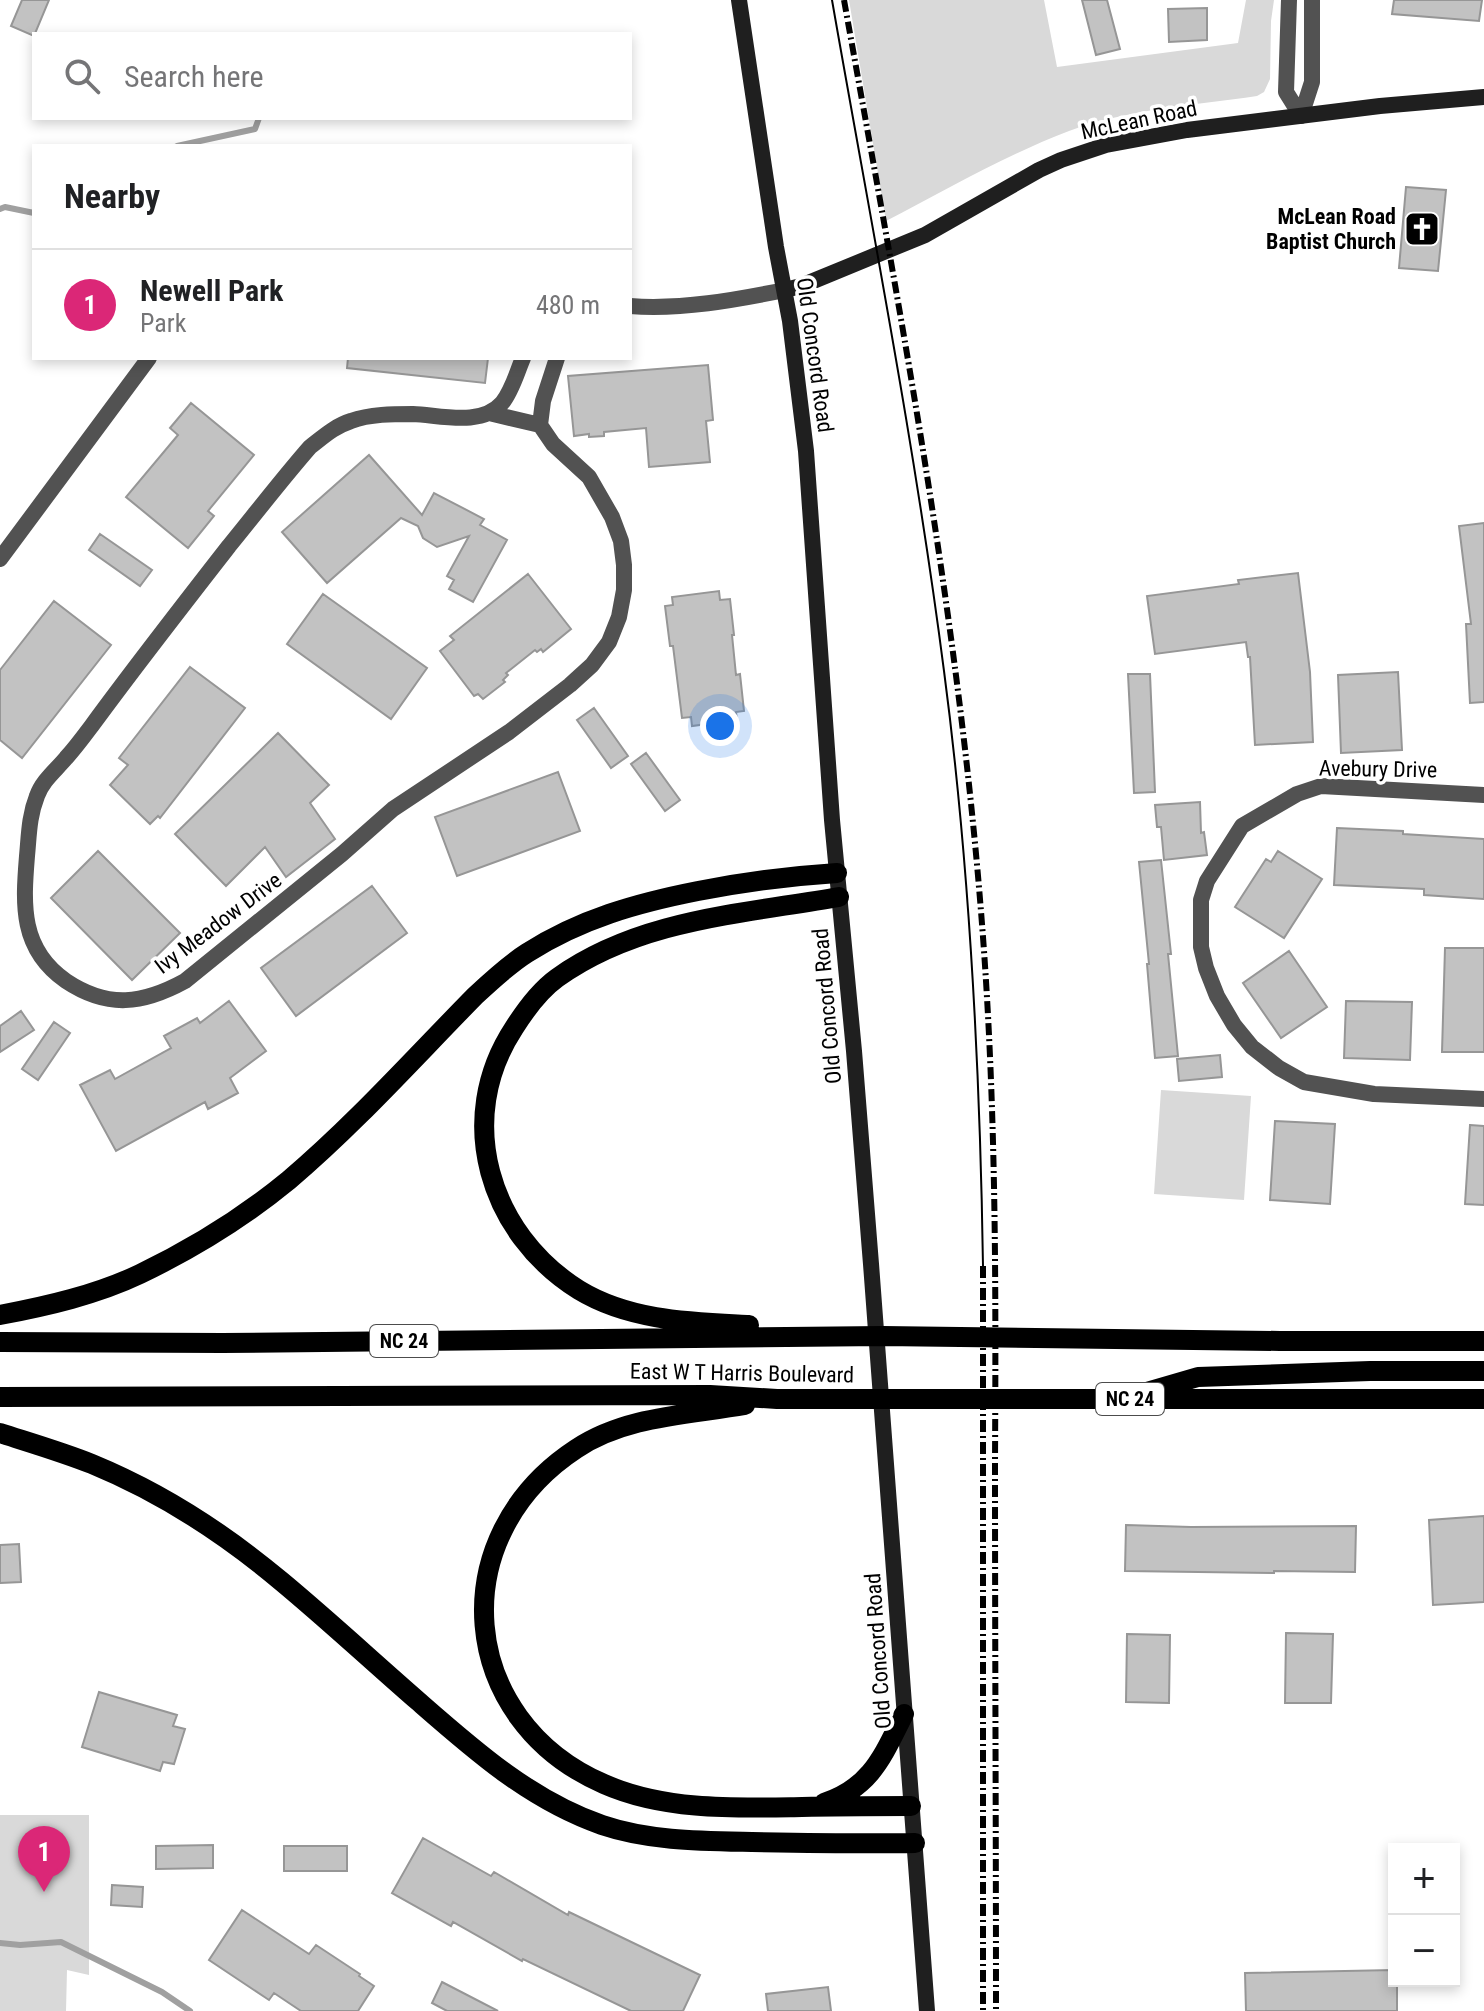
<!DOCTYPE html>
<html lang="en">
<head>
<meta charset="utf-8">
<style>
	:root { --surface:#fff; --page:#f2f2f2; --text:#202124; --muted:#757577; --line:#e0e0e0; --accent:#db2777 }
	body { margin:0; font-family:"Roboto Condensed",sans-serif; background:var(--page); color:var(--text) }
	.controls { position:absolute; right:24px; bottom:24px; display:grid; overflow:hidden; border-radius:0px; box-shadow:0 4px 12px #0003 }
	.controls button { width:72px; height:72px; display:grid; place-items:center; padding:0; border:0; border-bottom:2px solid var(--line); background:var(--surface); color:var(--text); font:40px sans-serif }
	.you { position:absolute; left:720px; top:726px; width:28px; height:28px; margin:-20px; border:6px solid #fff; border-radius:50%; background:#1a73e8; box-shadow:0 0 0 12px #1a73e833 }
	.badge { display:grid; place-items:center; width:52px; height:52px; border-radius:50%; background:var(--accent); color:#fff; font-size:26px; font-weight:700 }
	.pin { position:absolute; translate:-50% -66px; filter:drop-shadow(0 2px 4px #0008) }
	.pin::after { content:''; position:absolute; top:42px; width:28px; height:24px; background:inherit; clip-path:polygon(0 0,100% 0,50% 100%) }
	.list { margin:0; padding:0; list-style:none }
	h2 { display:flex; justify-content:space-between; align-items:center; height:104px; margin:0; padding:0 32px; font-size:34px }
	h2 small { font-size:26px; font-weight:400; color:var(--muted) }
	.list li { display:grid; grid-template-columns:52px 1fr auto; gap:24px; align-items:center; box-sizing:border-box; height:112px; padding:0 32px; border-top:2px solid var(--line) }
	.list b { display:block; font-size:30px; white-space:nowrap }
	.list p { margin:0; font-size:26px; white-space:nowrap; color:var(--muted) }
	.list em { font-size:26px; font-style:normal; color:var(--muted) }
	.icon { flex:none; width:44px; height:44px; fill:none; stroke:currentColor; stroke-width:2; stroke-linecap:round; stroke-linejoin:round }
	.map { position:relative; flex:none; width:1484px; height:2011px; overflow:hidden }
	.search { position:absolute; background:var(--surface); box-shadow:0 4px 12px #0003; left:32px; top:32px; width:600px; height:88px; display:flex; align-items:center; gap:20px; box-sizing:border-box; padding:0 28px; border-radius:0px; color:var(--muted); font-size:30px }
	.panel { position:absolute; background:var(--surface); box-shadow:0 4px 12px #0003; left:32px; top:144px; width:600px; height:216px; border-radius:0px }
	.map>svg:first-child { display:block }
	.green { fill:#d9d9d9 }
	.lines { fill:none; stroke-linecap:round; stroke-linejoin:round }
	.stream { stroke:#a0a0a0; stroke-width:6 }
	.building { fill:#c2c2c2; stroke:#969696; stroke-width:2 }
	.street { stroke:#525252; stroke-width:16 }
	.secondary { stroke:#1f1f1f; stroke-width:16 }
	.primary { stroke:#000; stroke-width:20 }
	.tram { stroke:#000; stroke-width:2 }
	.rail { stroke:#000; stroke-width:6; stroke-dasharray:12 4 2 4; stroke-linecap:butt }
	.labels { text-anchor:middle; dominant-baseline:central; stroke-width:7; stroke-linejoin:round; paint-order:stroke }
	.shield { fill:#fff; stroke:#4c4c4c; stroke-width:2 }
	.shield-label { font-size:20px; font-weight:bold; fill:#000 }
	.street-label { font-size:22px; fill:#000; stroke:#fff }
	.poi-label { font-size:22px; font-weight:bold; fill:#000; stroke:#fff; text-anchor:end }
</style>
</head>
<body>
<div class="map">
<svg width="1484" height="2011" viewBox="0 0 1484 2011">
	<rect width="100%" height="100%" fill="#fff"/>
	<path class="green" d="M849,0h195l13,67 181,-24 8,-43h28l-3,21 -1,58 -6,13 -7,4c-62,9 -128,13 -188,35 -63,24 -123,59 -183,90z
		M1161,1090l90,6 -7,104 -90,-6z
		M0,1815h89v160l-22,-5 -1,41h-66z"/>
	<g class="lines">
		<path class="stream" d="M177,146l78,-17 4,-11
			M0,209l5,-2 29,6
			M0,1943l20,2 41,-3 101,50 28,19"/>
	</g>
	<path class="building" d="M22,0h27l-15,36 -23,-10z
		M1082,0h25l13,49 -24,6z
		M1394,0h88l-3,21 -87,-7z
		M1207,8v32l-38,2 -1,-33z
		M1406,187l40,3 -8,81 -39,-3z
		M348,358h140l-3,25 -138,-15z
		M708,365l5,55 -7,1 4,41 -61,5 -3,-39 -42,4v4l-15,1v-3l-15,2 -6,-60z
		M191,403l63,52 -46,56 6,5 -26,32 -62,-51 52,-62 -8,-7z
		M369,455l53,60 12,-22 50,26 -4,6 27,15 -34,62 -24,-13 5,-9 -7,-4 22,-40 -32,11 -14,-9 -5,-12 -17,-8 -74,65 -45,-51z
		M1484,523v179l-14,1 -4,-79h5l-12,-98z
		M100,534l52,36 -12,16 -51,-36z
		M1298,573l12,99 3,70 -58,3 -5,-88h-2l-2,-15 -91,12 -8,-58 92,-12 -1,-4z
		M528,574l43,55 -28,23 -2,-3 -4,3 -2,-2 -29,23 2,2 -5,5 2,2 -22,17 -5,-5 -4,2 -34,-45 14,-11 -4,-4z
		M719,591l1,9 10,-1 4,36h-2l4,40 4,-1 4,37 -8,1 1,8 -45,6 -1,-9 -9,1 -9,-72h-3l-5,-40 8,-1 -1,-8z
		M323,594l104,74 -36,51 -104,-75z
		M54,601l57,44 -89,113 -22,-18v-70z
		M190,667l55,41 -85,110 -2,-2 -8,8 -40,-39 18,-20 -9,-7z
		M1398,672l4,78 -61,3 -3,-78z
		M1128,674h22l5,118 -21,1z
		M594,708l34,48 -17,12 -34,-48z
		M278,733l51,52 -19,18 25,36 -49,38 -21,-30 -39,39 -51,-52z
		M646,753l34,47 -15,11 -34,-47z
		M558,772l22,59 -123,45 -22,-59z
		M1200,802l1,31 3,-1 3,23 -43,5 -3,-33h-4l-2,-22z
		M1337,828l66,3v3l81,5v60l-60,-4v-6l-90,-4z
		M98,851l82,82 -48,47 -81,-82z
		M1278,851l44,28 -38,59 -49,-31 31,-48 5,3z
		M1161,860l10,94h-3l10,102 -23,2 -8,-94h2l-10,-102z
		M372,886l35,47 -111,83 -35,-48z
		M1445,948h39v104h-42z
		M1289,951l38,56 -46,31 -38,-55z
		M229,1001l37,50 -36,27 8,15 -30,16 -3,-7 -89,49 -36,-66 30,-15 5,9 56,-31 -7,-12 33,-18 3,5z
		M1346,1001l66,1 -2,58 -66,-2z
		M21,1011l13,19 -34,22v-26z
		M54,1022l16,11 -32,47 -16,-11z
		M1220,1055l2,22 -43,4 -2,-22z
		M1275,1121l60,3 -5,80 -60,-4z
		M1470,1125l14,1v79l-19,-1z
		M1484,1516v86l-51,3 -4,-85z
		M1126,1525l65,2 165,-1 -1,46 -81,-1v2l-149,-2z
		M19,1544l2,38 -21,1v-38z
		M1286,1633l47,1 -2,69h-46z
		M1127,1634l43,1 -1,68 -43,-1z
		M99,1692l78,23 -4,11 12,3 -11,35 -11,-2 -3,9 -78,-24z
		M423,1838l68,38 3,-4 74,43 1,-3 131,63 -17,36h-52l-108,-52 -1,2 -69,-39 -2,4 -59,-33z
		M213,1845v23l-57,1v-23z
		M284,1846h63v25h-63z
		M112,1885l31,2 -1,20 -31,-2z
		M242,1910l67,44 7,-9 44,29 -1,2 15,10 -16,25h-57l-27,-18 -5,7 -60,-40z
		M1394,1970v11h3v30h-151l-1,-38z
		M442,1982l56,29h-51l-15,-8z
		M828,1987l3,24h-63l-2,-17z"/>
	<g class="lines">
		<path class="street" d="M1289,0l-3,92 15,24
			M1301,116l11,-34v-82
			M630,306c51,4 105,-6 155,-16
			M523,358c-6,14 -11,33 -21,45 -21,24 -62,12 -89,11 -20,0 -43,0 -62,7 -16,5 -28,16 -41,26 -28,32 -54,66 -81,99 -46,59 -92,118 -136,178 -9,12 -17,23 -27,34 -10,12 -24,23 -29,38 -8,20 -8,39 -10,60 -4,49 -7,93 39,125 42,28 77,23 119,0l157,-127 51,-45 116,-77 61,-47 22,-20 17,-23 10,-25 5,-27v-25l-3,-24 -9,-24 -23,-40 -36,-33 -13,-19 3,-24 14,-43
			M489,413l51,12
			M0,559l149,-201
			M1484,795l-163,-9 -24,8 -55,32 -35,55 -6,19v47l5,21 11,28 17,29 18,22 27,21 25,14 70,12 110,5"/>
		<path class="secondary" d="M739,0l37,247 14,74 16,130 26,369 22,231 17,213 56,747
			M785,290l16,-4 124,-51 114,-65 22,-10 45,-15 81,-15 193,-24 104,-9"/>
		<path class="primary" d="M0,1315c47,-9 96,-20 140,-41 52,-25 104,-57 149,-94 66,-56 125,-122 186,-184 16,-15 33,-31 52,-43 53,-34 110,-50 171,-62 46,-9 92,-15 139,-18
			M749,1325c-58,-3 -119,-4 -170,-35 -90,-56 -125,-171 -65,-262 12,-19 25,-37 43,-50 82,-59 186,-64 282,-81
			M0,1342l222,1 661,-7 397,5h204
			M1143,1393l55,-16 172,-6h114
			M0,1397l710,-2 67,4h707
			M745,1405c-57,10 -120,11 -169,44 -134,88 -119,271 28,335 61,27 133,24 198,23 36,-1 73,-1 109,-1
			M0,1433c31,10 62,19 92,31 68,28 133,70 189,117 47,39 91,80 137,120 56,49 112,99 184,124 47,16 100,16 150,17 54,1 108,2 163,1
			M824,1803c48,-16 59,-48 80,-89"/>
		<path class="tram" d="M832,0c39,223 83,446 112,671 26,197 36,396 39,595"/>
		<path class="rail" d="M844,0c55,307 114,613 138,924 14,179 14,359 13,538 0,183 1,366 1,549
			M983,1266v745"/>
	</g>
	<defs>
		<symbol id="church-square" viewBox="-11 -11 22 22"><rect x="-9" y="-9" width="18" height="18" rx="4" fill="#000" stroke="#fff"/><path d="M-1.2-6h2.4v3.5h3.3v2.4h-3.3V6h-2.4V-.1h-3.3v-2.4h3.3Z" fill="#fff"/></symbol>
	</defs>
	<g fill-rule="evenodd">
		<use href="#church-square" x="1402" y="209" width="40" height="40"/>
	</g>
	<g class="labels">
		<g class="shield">
			<rect x="370" y="1325" width="68" height="32" rx="6"/>
			<rect x="1096" y="1383" width="68" height="32" rx="6"/>
		</g>
		<g class="shield-label">
			<text x="404" y="1341">NC 24</text>
			<text x="1130" y="1399">NC 24</text>
		</g>
		<g class="street-label">
			<text transform="translate(1139 120) rotate(-12)">McLean Road</text>
			<text transform="translate(815 355) rotate(82)">Old Concord Road</text>
			<text transform="translate(1378 769) rotate(1)">Avebury Drive</text>
			<text transform="translate(218 923) rotate(-37)">Ivy Meadow Drive</text>
			<text transform="translate(827 1006) rotate(-95)">Old Concord Road</text>
			<text transform="translate(742 1373) rotate(1)">East W T Harris Boulevard</text>
			<text transform="translate(878 1651) rotate(-94)">Old Concord Road</text>
		</g>
		<g class="poi-label">
			<text x="1396" y="216">McLean Road<tspan x="1396" dy="25">Baptist Church</tspan></text>
		</g>
	</g>
</svg>
<div class="controls">
<button>+</button>
<button>−</button>
</div>
<div class="you"></div>
<div class="pin badge" style="left:44px;top:1892px">1</div>
<div class="search"><svg class="icon" aria-label="search" viewBox="0 0 24 24"><circle cx="10" cy="10" r="6"/><path d="M15 15l6 6"/></svg>Search here</div>
<section class="panel">
<h2>Nearby<small></small></h2>
<ul class="list">
<li><span class="badge">1</span><div><b>Newell Park</b><p>Park</p></div><em>480 m</em></li>
</ul>
</section>
</div>
</body>
</html>
